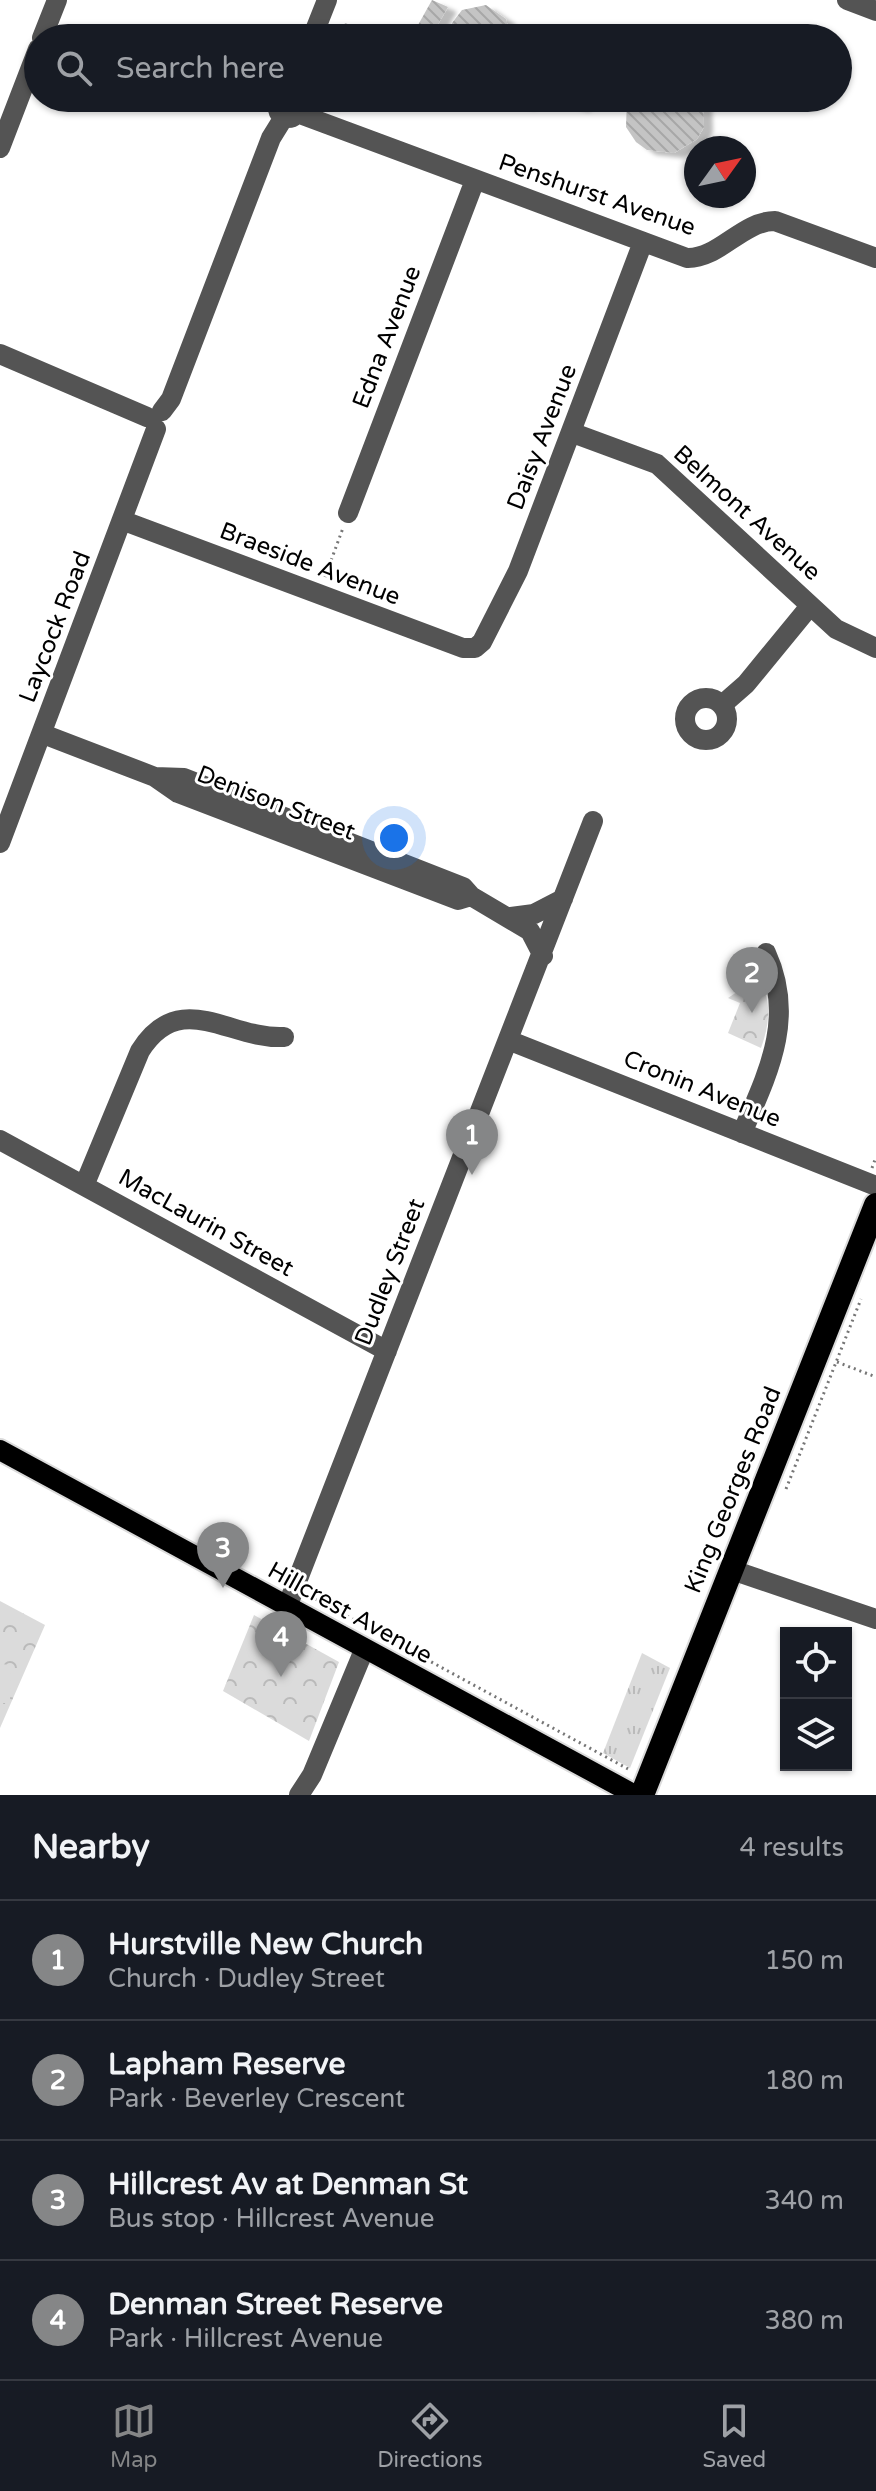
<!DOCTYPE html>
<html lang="en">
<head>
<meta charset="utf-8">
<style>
	:root { --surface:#171b24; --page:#242831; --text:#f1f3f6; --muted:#9ea1a6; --line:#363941; --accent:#858687 }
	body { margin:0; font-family:"Varela Round",sans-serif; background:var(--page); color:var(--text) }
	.controls { position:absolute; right:24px; bottom:24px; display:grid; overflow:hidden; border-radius:0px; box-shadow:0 2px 6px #0004 }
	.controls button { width:72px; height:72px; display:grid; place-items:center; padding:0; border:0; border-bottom:2px solid var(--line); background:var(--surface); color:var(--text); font:40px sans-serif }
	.compass { position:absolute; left:684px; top:136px; width:72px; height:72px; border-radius:50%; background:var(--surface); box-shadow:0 2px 6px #0004; rotate:57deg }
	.you { position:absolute; left:394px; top:838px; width:28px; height:28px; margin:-20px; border:6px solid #fff; border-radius:50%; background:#1a73e8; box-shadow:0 0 0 12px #1a73e833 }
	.badge { display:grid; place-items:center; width:52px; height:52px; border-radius:50%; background:var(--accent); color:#fff; font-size:26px; font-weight:700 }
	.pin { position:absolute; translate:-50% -66px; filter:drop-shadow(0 2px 4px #0008) }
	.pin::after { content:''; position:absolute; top:42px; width:28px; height:24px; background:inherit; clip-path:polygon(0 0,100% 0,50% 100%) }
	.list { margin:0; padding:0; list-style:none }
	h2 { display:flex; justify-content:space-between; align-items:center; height:104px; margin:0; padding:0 32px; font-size:34px }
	h2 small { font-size:26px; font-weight:400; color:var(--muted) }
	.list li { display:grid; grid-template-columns:52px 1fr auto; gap:24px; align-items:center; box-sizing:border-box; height:120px; padding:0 32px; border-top:2px solid var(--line) }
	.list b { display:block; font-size:30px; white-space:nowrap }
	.list p { margin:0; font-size:26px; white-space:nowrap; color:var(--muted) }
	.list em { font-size:26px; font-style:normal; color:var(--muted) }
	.icon { flex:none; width:44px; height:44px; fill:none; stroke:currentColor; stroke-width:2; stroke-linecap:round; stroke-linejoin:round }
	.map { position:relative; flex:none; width:876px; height:1795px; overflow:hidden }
	.search { position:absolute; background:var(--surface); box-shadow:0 2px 6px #0004; left:24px; right:24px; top:24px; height:88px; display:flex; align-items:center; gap:20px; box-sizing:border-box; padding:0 28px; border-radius:44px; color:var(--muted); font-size:30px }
	.sheet { height:584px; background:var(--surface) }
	nav { display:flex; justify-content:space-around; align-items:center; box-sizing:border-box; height:112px; border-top:2px solid var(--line); background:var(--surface); font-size:22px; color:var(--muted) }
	nav a { display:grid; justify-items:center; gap:4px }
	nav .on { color:var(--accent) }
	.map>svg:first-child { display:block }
	.grass { fill:url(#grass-tufts) }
	.forest { fill:url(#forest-crowns) }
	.garden { fill:#dbdbdb }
	.building { fill:url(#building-back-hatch); filter:url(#shadow) }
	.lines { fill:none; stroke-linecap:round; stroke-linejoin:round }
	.major-casing { stroke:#dbdbdb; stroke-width:24 }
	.highway-casing { stroke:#dbdbdb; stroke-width:28 }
	.path { stroke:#767676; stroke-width:3; stroke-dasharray:2 4; stroke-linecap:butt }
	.minor { stroke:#545454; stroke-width:20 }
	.major { stroke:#000; stroke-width:20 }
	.highway { stroke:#000; stroke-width:24 }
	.labels { text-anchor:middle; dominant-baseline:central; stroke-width:6; stroke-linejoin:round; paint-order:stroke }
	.street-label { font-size:24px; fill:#000; stroke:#fff }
</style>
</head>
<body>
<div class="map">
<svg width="876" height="1795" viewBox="0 0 876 1795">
	<defs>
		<pattern id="grass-tufts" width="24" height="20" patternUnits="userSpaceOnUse" patternTransform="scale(2)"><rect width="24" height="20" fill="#dbdbdb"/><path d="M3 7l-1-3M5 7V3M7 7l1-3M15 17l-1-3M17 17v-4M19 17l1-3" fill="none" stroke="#bababa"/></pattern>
		<pattern id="forest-crowns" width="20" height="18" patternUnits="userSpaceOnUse" patternTransform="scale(2)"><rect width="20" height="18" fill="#dbdbdb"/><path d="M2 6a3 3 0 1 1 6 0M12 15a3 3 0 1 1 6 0" fill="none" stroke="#bababa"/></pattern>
		<pattern id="building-back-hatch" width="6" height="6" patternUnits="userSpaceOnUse" patternTransform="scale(2)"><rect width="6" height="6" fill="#c4c4c4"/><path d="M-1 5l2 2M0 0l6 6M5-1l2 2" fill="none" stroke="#a7a7a7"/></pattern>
		<filter id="shadow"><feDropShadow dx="9" dy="5" stdDeviation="2" flood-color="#0004"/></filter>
	</defs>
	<rect width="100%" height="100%" fill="#fff"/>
	<path class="grass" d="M642,1653l28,15 -40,100 -27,-15z"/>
	<path class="forest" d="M756,979c18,18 13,47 5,69l-33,-15 12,-30 -12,-5z
		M0,1601l45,24 -45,103z
		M254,1615l85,47 -30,79 -86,-50z"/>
	<path class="garden" d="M0,1664l11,1 -1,38h-10z"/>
	<path class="building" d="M432,0l16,7 -18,31h-10l-7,-4z
		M486,5l20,14 5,19h-61l2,-15 10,-13z
		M345,23l18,7 -3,8h-20z
		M518,98h11l-3,7 -9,-3z
		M572,98h12l-3,9 -11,-3z
		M627,98h76l1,29 -7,12 -23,14 -27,-3 -11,-8 -10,-15z"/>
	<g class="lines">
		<defs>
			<path id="major" d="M0,1450l635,345"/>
			<path id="highway" d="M642,1795l234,-590"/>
		</defs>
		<use href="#major" class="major-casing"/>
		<use href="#highway" class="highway-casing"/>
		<path class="path" d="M325,577l18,-49
			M872,1168l4,-11
			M837,1362l39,15
			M786,1489l75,-190
			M310,1596l320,174"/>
		<path class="minor" d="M847,0l29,11
			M42,38l15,-38
			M312,38l15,-38
			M278 108a10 10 0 1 1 20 0a10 10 0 1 1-20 0Z
			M297,113l390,145c32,1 55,-37 88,-37l101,37
			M0,148l38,-99
			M0,354l147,63
			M162,411l9,-12 100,-261 13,-21
			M573,433l84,31 179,165 40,19
			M348,513l127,-333
			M124,521l339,127h12l7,-6 36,-71 125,-329
			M685 719a21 21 0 1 1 42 0a21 21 0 1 1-42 0Z
			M722,705l24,-21 64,-78
			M43,734l112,43 23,16 280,107 13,-4
			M155,777l29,1 279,109 8,9 59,35 13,25
			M0,843l156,-414
			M511,917l23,-3 29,-15
			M508,1040l368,146
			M742,1133c26,-60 54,-115 24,-180
			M0,1140l387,211
			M84,1186l56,-135c40,-64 90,-11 144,-14
			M732,1570l144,49
			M287,1607l306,-786
			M299,1795l13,-20 52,-125"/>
		<use href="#major" class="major"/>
		<use href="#highway" class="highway"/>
	</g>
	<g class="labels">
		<g class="street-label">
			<text transform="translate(597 195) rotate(19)">Penshurst Avenue</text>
			<text transform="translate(387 337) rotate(-69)">Edna Avenue</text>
			<text transform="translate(542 437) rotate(-69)">Daisy Avenue</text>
			<text transform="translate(747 513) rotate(42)">Belmont Avenue</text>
			<text transform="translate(310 564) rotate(21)">Braeside Avenue</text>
			<text transform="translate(55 627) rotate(-69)">Laycock Road</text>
			<text transform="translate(276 803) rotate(21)">Denison Street</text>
			<text transform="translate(702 1089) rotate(22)">Cronin Avenue</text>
			<text transform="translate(206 1223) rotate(29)">MacLaurin Street</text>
			<text transform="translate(390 1272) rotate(-69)">Dudley Street</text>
			<text transform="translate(733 1490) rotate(-68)">King Georges Road</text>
			<text transform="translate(350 1613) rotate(29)">Hillcrest Avenue</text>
		</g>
	</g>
</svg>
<div class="controls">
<button><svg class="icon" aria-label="locate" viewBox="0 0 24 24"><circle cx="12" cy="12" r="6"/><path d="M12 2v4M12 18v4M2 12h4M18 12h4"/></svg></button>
<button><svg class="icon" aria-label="layers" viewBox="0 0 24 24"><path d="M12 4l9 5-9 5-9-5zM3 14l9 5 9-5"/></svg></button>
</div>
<svg class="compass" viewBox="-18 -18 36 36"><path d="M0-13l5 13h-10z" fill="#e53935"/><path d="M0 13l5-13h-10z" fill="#9ea1a6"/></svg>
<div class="you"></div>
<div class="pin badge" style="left:472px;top:1175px">1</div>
<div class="pin badge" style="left:752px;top:1013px">2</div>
<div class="pin badge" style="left:223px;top:1588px">3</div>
<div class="pin badge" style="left:281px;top:1677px">4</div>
<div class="search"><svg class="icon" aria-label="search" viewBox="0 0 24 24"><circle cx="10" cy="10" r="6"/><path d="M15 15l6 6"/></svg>Search here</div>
</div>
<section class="sheet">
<h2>Nearby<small>4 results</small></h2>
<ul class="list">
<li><span class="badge">1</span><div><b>Hurstville New Church</b><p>Church · Dudley Street</p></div><em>150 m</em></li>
<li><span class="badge">2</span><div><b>Lapham Reserve</b><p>Park · Beverley Crescent</p></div><em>180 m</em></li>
<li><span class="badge">3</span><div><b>Hillcrest Av at Denman St</b><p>Bus stop · Hillcrest Avenue</p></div><em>340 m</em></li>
<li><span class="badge">4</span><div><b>Denman Street Reserve</b><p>Park · Hillcrest Avenue</p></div><em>380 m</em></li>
</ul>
</section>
<nav>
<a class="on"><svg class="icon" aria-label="map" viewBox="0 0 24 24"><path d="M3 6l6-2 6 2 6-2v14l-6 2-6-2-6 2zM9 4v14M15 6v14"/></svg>Map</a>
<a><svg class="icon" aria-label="directions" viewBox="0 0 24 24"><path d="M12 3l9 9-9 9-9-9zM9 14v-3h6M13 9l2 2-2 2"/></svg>Directions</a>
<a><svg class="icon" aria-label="saved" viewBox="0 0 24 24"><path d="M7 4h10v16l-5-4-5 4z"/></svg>Saved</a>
</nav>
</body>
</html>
